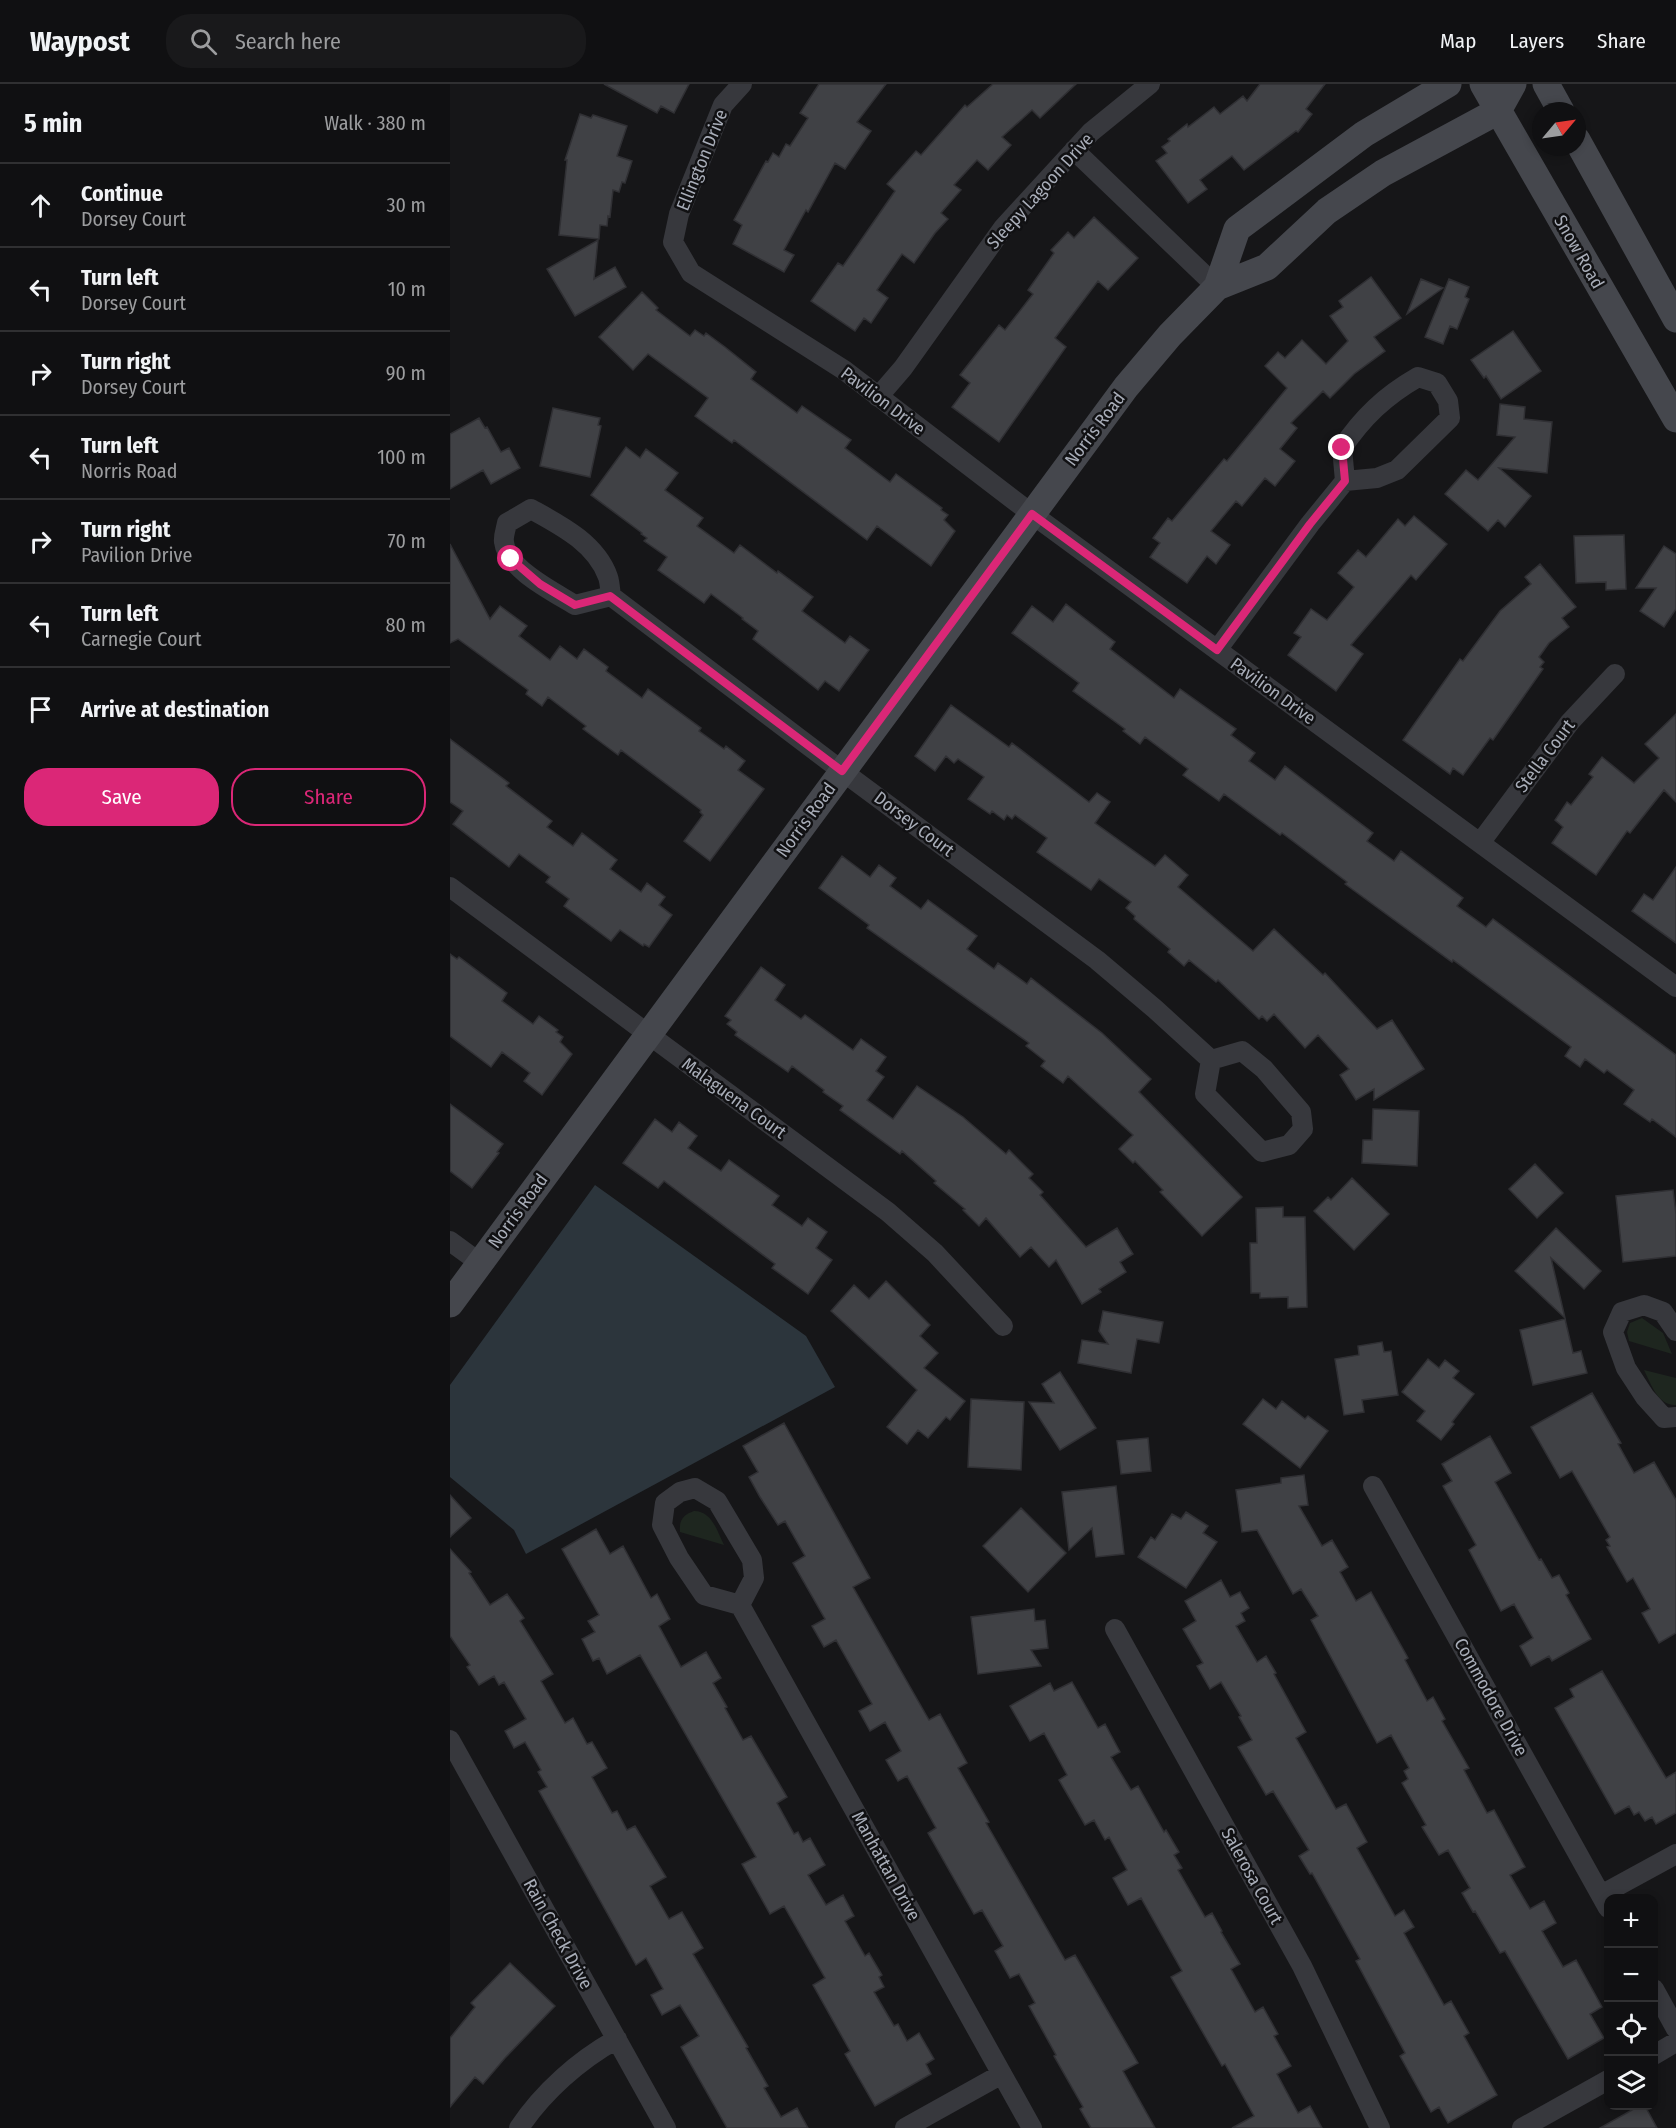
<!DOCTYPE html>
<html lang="en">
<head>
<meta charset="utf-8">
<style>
	:root { --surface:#101012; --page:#19191b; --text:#f1f3f6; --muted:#9c9d9f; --line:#303032; --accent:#db2777 }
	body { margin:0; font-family:"Fira Sans Condensed",sans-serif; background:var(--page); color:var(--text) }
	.controls { position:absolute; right:18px; bottom:18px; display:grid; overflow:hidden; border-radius:12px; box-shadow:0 3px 9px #0003 }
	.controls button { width:54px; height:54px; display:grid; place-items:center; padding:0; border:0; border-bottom:2px solid var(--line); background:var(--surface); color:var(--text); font:30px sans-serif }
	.compass { position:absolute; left:1082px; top:18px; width:54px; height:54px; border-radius:50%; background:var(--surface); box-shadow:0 3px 9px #0003; rotate:61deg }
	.stop { position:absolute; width:18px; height:18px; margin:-14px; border:4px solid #db2777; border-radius:50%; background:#fff }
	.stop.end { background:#db2777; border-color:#fff; box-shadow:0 2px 6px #0008 }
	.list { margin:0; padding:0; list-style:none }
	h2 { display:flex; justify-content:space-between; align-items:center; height:78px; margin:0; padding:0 24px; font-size:26px }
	h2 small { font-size:20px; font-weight:400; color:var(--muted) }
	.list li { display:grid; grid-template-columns:39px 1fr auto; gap:18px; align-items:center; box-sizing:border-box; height:84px; padding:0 24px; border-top:2px solid var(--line) }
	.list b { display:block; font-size:22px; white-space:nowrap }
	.list p { margin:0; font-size:20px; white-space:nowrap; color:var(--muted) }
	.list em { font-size:20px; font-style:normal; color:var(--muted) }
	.actions { display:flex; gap:12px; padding:18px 24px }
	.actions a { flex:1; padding:14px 0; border:2px solid var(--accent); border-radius:24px; text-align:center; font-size:21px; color:var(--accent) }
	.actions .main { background:var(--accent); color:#fff }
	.icon { flex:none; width:33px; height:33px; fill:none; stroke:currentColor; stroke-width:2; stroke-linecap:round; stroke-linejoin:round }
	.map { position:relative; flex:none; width:1226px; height:2044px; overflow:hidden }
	header { display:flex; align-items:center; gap:36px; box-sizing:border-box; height:84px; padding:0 30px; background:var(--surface); border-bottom:2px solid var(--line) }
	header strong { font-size:28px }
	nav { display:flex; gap:33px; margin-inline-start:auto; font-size:21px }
	.search { width:420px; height:54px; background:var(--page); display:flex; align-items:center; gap:15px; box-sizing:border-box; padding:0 21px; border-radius:24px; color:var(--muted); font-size:22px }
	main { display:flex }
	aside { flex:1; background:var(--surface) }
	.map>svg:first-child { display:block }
	.green { fill:#1e261f }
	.water { fill:#2c353c }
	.building { fill:#404145; stroke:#303034; stroke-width:1.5 }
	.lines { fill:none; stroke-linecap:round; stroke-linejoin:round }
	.street { stroke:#37383d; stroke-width:20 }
	.secondary { stroke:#45474d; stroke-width:27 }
	.route { stroke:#db2777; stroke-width:8 }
	.labels { text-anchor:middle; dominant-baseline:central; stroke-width:5; stroke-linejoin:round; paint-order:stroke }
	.street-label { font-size:18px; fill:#a8adb8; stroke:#111113 }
</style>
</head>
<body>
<header>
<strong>Waypost</strong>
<div class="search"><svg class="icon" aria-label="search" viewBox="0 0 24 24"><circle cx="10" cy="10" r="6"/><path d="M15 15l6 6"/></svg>Search here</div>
<nav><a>Map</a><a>Layers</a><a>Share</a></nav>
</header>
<main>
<aside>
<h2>5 min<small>Walk · 380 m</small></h2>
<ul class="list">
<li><svg class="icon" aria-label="ahead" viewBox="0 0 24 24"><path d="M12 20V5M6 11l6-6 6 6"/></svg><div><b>Continue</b><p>Dorsey Court</p></div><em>30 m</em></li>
<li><svg class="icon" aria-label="left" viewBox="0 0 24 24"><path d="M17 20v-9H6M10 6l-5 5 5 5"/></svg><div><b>Turn left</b><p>Dorsey Court</p></div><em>10 m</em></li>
<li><svg class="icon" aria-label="right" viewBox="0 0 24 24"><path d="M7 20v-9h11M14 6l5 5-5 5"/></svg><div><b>Turn right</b><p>Dorsey Court</p></div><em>90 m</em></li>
<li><svg class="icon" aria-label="left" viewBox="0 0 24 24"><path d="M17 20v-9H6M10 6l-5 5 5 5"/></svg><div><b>Turn left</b><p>Norris Road</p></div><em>100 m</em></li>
<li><svg class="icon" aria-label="right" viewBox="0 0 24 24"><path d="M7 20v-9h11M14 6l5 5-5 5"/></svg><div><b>Turn right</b><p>Pavilion Drive</p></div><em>70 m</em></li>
<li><svg class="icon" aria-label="left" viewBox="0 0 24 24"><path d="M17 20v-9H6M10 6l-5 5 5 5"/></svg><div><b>Turn left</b><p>Carnegie Court</p></div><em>80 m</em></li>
<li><svg class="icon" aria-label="arrive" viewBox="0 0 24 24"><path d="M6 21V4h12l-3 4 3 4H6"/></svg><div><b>Arrive at destination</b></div></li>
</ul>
<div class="actions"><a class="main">Save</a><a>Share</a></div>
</aside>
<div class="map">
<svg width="1226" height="2044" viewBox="0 0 1226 2044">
	<rect width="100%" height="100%" fill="#161618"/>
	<path class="green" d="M1192,1234l21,15 9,21 -43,-13 -2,-9 3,-9z
		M1194,1286l32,8v27c-18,1 -25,-21 -32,-35z
		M244,1427c18,0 23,20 30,34l-44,-13c-1,-12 3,-17 14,-21z"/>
	<path class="water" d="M145,1101l211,151 29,51 -309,167 -12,-24 -64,-53v-92z"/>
	<path class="building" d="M154,0h85l-15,29 -13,-7 -4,7z
		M369,0h67l-29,38 14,9 -26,38 -10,-6 -27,49 -2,-2 -22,40 10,5 -10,17 -51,-28 9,-19 -8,-5 32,-59 2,1 5,-9 6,4 7,-13 4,2 18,-28 -8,-5z
		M543,0h83l-36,34 -8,-8 -30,27 9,8 -23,25 -11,-10 -23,25 7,5 -20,23 7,6 -13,14 -21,30 -12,-9 -25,36 11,8 -17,25 -7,-5 -9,13 -44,-30 27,-38 5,3 52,-75 -8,-7 29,-33 5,4 44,-50 2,2z
		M810,0h65l-19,25 6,5 -14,18 -2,-1 -52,39 -12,-14 -32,24 7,9 -19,14 -32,-42 11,-8 -5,-6 8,-6 -2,-2 19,-15 1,3 26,-20 6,7 23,-18 4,5z
		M130,30l11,4 2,-3 34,11 -10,30 15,5 -7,22 -3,-1 -3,10 -6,-2 -3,27 -2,-1 -1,10 -7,-1 -1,14 -40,-4 8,-75h-2z
		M644,133l44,41 -30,32 -10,-9 -43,57 11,9 -67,95 -47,-35 18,-24 -10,-8 39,-50 6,5 28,-36 -5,-4 26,-37 -3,-3 17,-18 6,6z
		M148,156l-4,39 21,-12 11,20 -51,29 -28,-47z
		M921,193l30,41 -27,19 11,14 -31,23 -24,24 -7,-7 -32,32 6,5 -17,21 15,12 -20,25 -10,-8 -23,28 -6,-5 -25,30 19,14 -14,19 -9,-8 -20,27 -37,-26 10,-14 -7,-5 15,-20 4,3 52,-62 3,2 60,-73 -22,-22 13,-14 7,6 17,-18 24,24 22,-23 -18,-25 13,-9 -4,-6z
		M971,195l22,9 -36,26z
		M999,195l20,8 -4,10 4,2 -12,30 -7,-3 -7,18 -18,-7z
		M192,208l16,16 -2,2 34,26 5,-6 9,6 2,-3 19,14 31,25 -5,7 46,34 5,-7 49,34 -6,8 45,34 6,-8 46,34 -1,2 7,5 -4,5 11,11 -24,35 -54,-40 -10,14 -133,-100 -2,3 -37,-27 13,-18 -60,-44 -15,16 -34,-33z
		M1063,247l28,40 -40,28 -15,-23 -2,2 -13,-18z
		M1050,320l25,3 -1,12 28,3 -5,51 -48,-5 32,28 -26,31 -7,-7 -10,11 -43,-37 21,-24 12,10 37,-43 -18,-2z
		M103,324l47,10 -2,7 3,1 -11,51 -50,-11z
		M29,334l6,10 2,-1 14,25 8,-4 11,20 -29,16 -8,-14 -33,19v-55z
		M176,363l14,11 6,-9 32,24 -13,17 38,28 -6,8 37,27 6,-8 37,28 1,-2 35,26 -11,14 43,32 5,-7 19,14 -30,41 -14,-10 -7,9 -65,-51 5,-8 -16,-12 1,-1 -32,-24 -7,9 -46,-33 9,-13 -23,-16 3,-3 -6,-4 1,-1 -51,-38z
		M964,432l33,28 -31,36 -5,-5 -60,70 12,9 -27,37 -48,-36 13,-18 -7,-4 17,-24 16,11 27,-33 -16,-14 20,-23 8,7 32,-38 7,7z
		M1174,451l2,54 -20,1v-8l-30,1 -2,-47z
		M0,460l40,75 10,-13 27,20 -8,10 31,24 10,-14 17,13 7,-10 24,18 -2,4 36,27 6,-9 53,39 -2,3 25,18 2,-3 19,15 -7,9 26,19 -54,72 -26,-20 19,-26 -3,-3 1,-2 -80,-60 -3,5 -35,-26 3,-3 -38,-29 -6,9 -16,-12 2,-4 -70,-51 -8,4z
		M1214,462l12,8v55l-12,18 -24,-16 16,-23h-20z
		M1090,480l36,43 -14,11 7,9 -20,16 -10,14 5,5 -4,5 3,2 -50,71 -3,-2 -27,37 -10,-7 -3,6 -47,-34 57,-81 3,2 37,-50 31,-27 -6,-7z
		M616,520l49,38 -5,7 64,49 6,-9 56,40 -5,6 24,18 -6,8 26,19 10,-14 88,67 -6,8 27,20 7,-10 62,47 -6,8 29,21 7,-8 183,136v82l-24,-18 -2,3 -26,-18 10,-14 -27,-20 -3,3 -19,-14 -5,8 -15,-11 6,-9 -118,-87 -1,2 -107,-78 2,-2 -65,-49 -2,2 -56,-41 -5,7 -36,-26 5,-6 -43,-32 -5,7 -17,-13 2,-2 -52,-38 6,-8 -67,-50 20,-27 21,16z
		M501,621l58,42 3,-4 77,59 8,-9 13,9 -15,21 60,43 10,-11 23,20 -10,12 75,64 21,-22 49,46 2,-2 52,56 15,-9 32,49 -50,31v-11l-18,11 -16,-25 9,-6 -31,-34 -13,13 -31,-34 -7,7 -5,-5 -3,3 -41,-39 -2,2 -27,-22 -5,6 -16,-14 2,-3 -36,-30 1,-3 -9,-8 5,-6 -32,-23 -8,11 -54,-38 10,-14 -32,-23 -3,4 -5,-4 -3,5 -12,-9 -2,3 -22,-15 16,-22 -26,-18 -4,4 -8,-7 -11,15 -20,-15z
		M1226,630v88l-12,-12 -34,43 -3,-2 -31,44 -44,-32 11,-16 -8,-7 12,-18 4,3 22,-28 -4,-3 13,-17 32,26 25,-25 -14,-14z
		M0,655l59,44 -3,3 46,35 -5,6 26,19 9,-13 35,27 -7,9 31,23 6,-9 18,14 -6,8 13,10 -23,32 -5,-3 -1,2 -23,-16 -9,11 -47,-35 5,-7 -23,-17 4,-5 -31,-23 -10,13 -56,-43 10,-13 -13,-9z
		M392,772l28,21 9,-12 17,13 -6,8 31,23 7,-9 49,36 -10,13 27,20 4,-6 29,21 4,-6 71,55 49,46 -12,13 103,105 -40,39 -42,-44 3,-2 -28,-29 -2,2 -14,-14 14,-14 -65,-59 -5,7 -22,-17 4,-5 -19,-15 3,-3 -162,-115 2,-3 -50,-37z
		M1226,783v76l-44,-32 12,-17 9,6z
		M0,870l7,5 2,-2 48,36 -5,8 31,23 6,-8 19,14 -2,2 7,5 -3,5 12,12 -30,41 -18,-14 6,-8 -28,-21 -11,15 -41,-31z
		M311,883l24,18 -10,15 26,19 4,-4 48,35 8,-11 25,18 -10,14 8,6 -17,23 26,19 24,-33 46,31 43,37 3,-4 24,24 -4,4 14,14 -3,3 46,52 31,-19 16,26 -13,8 6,10 -27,17 2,3 -19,12 -26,-44 -7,7 -18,-20 -11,10 -34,-39 -7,8 -16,-16 2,-1 -31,-26 2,-2 -34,-30 -2,3 -60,-44 3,-4 -20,-14 1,-2 -32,-24 -4,6 -53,-37 2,-3 -10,-8 4,-4 -6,-4z
		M0,1020l53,40 -6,8 2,1 -27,35 -22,-17z
		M923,1025l46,2 -2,55 -55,-3 1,-23h9z
		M205,1035l17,13 7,-10 18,14 -9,12 33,23 8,-11 50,36 -7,9 30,21 6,-8 19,14 -11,16 16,12 -24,34 -36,-26 3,-4 -111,-83 -6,7 -35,-25z
		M1085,1080l28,29 -26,25 -28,-29z
		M902,1094l37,36 -35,36 -40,-39 14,-14 3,3z
		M1223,1106l3,24v42l-53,6 -7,-66z
		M833,1123v10h22l2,90 -19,1v-11l-28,1v-5h-9l-1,-50h7l-1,-35z
		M1106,1144l45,43 -17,18 -33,-31 14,60 -50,-47z
		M436,1197l44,44 -10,11 18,17 -14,15 41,33 -15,19 -4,-3 -18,21 -10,-8 -11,14 -20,-17 30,-37 -86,-79 23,-26 15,14z
		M653,1227l60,11 -4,21 -22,-4 -6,34 -53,-10 4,-23 26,4 -9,-13z
		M1115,1235l8,34 8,-2 6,22 -54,12 -13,-55z
		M932,1258l2,10 7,-1 7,44 -36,5 2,12 -20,3 -9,-56 24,-4 -1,-9z
		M978,1275l11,9 6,-8 14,11 -6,7 21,16 -22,28 2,2 -13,16 -24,-19 8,-10 -23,-19z
		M610,1288l36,56 -36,22 -31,-48 25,1 -12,-19z
		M1142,1309l29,50 -3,1 16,29 20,-11 22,38v133l-17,10 -17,-30 8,-4 -17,-31 -6,4 -20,-35 3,-1 -4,-6 4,-3 -38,-66 -12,7 -29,-51z
		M521,1315l53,3 -3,68 -53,-3z
		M813,1315l13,10 6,-8 23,18 3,-3 20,15 -28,37 -57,-44z
		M334,1339l86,155 -17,9 76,133 11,-6 27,49 -9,5 31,54 -3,1 79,137 10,-5 63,108 -15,8 32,57h-64l-11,-19 3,-2 -29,-51 2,-1 -27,-49 6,-3 -16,-29 -9,4 -15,-27 8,-5 -21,-36 -8,4 -46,-81 8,-5 -29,-52 -9,5 -12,-21 15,-9 -16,-29 -15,9 -11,-20 13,-7 -36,-64 -12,7 -12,-21 13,-7 -32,-56 12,-7 -20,-35 -7,4 -18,-28 -11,-20 9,-5 -15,-26z
		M1040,1352l21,37 -16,9 44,78 2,-1 11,19 7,-3 10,18 -3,2 25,44 -39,22 -3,-5 -18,10 -11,-20 13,-8 -19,-34 -13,7 -32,-61 7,-5 -33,-59 9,-5 -10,-17z
		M698,1354l3,33 -30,3 -4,-33z
		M854,1391l4,30 -9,1 23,40 10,-6 16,27 -8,5 16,29 15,-9 37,66 -3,2 22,41 6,-4 12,22 -3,2 27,47 -5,2 23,43 7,-3 31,57 -15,8 20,34 14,-8 12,22 -14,8 21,36 13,-7 26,47 -12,7 14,24 -36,21 -63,-108 -5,2 -25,-42 -2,1 -11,-19 8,-5 -22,-38 -9,5 -17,-28 4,-2 -24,-42 6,-4 -4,-8 5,-3 -18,-33 -14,8 -66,-123 7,-4 -17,-27 -8,5 -36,-64 -15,2 -6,-42 45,-7v-5z
		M666,1402l8,68 -28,3 -4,-29 -23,22 -7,-58z
		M0,1411l21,23 -21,19z
		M571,1424l45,45 -38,39 -45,-46z
		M736,1428l22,14 -5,7 14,9 -31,46 -48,-31 13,-20 4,3 17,-26 9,5z
		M146,1445l14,25 13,-8 28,52 6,-4 13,25 -11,7 22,41 25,-15 15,26 -8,5 14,24 -2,1 18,32 8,-4 36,61 -10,6 17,31 4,-2 5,10 7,-4 15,27 -17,10 18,30 17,-10 11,21 -9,5 20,35 4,-3 13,22 -3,2 5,10 -10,5 20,34 4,-2 9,17 12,-8 15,26 -8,5 5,10 -56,32 -30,-52 5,-3 -37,-66 12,-7 -41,-72 -14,8 -28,-50 14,-7 -116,-202 -33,19 -8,-16 -6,3 -11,-22 13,-7 -7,-11 11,-6 -37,-66z
		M0,1465l21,23 -2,1 21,32 17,-11 17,24 -4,3 33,53 -12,7 24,42 8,-5 14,26 5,-2 15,26 -15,9 20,36 5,-2 10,19 8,-4 31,51 -16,9 19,33 13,-7 21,36 -10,6 55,93 -2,1 22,38 -4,2 17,29 16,-9 11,20h-81l-46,-81 18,-11 -19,-31 -18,10 -11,-20 12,-6 -17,-31 -10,7 -97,-174 8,-4 -9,-15 3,-2 -16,-28 -11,6 -9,-17 21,-12 -22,-37 -5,3 -5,-9 -15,9 -12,-18 3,-2 -20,-29z
		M771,1496l9,17 10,-5 9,16 -8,5 4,8 -9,5 21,36 9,-6 10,17 -2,1 32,58 -10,6 40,71 10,-5 21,38 -10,6 38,68 9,-6 10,17 -10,6 40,72 7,-4 18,32 -5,3 33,59 -49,28 -9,-16 -8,5 -31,-56 5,-3 -49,-92 4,-2 -48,-86 -2,1 -11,-18 10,-6 -36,-59 -7,4 -28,-48 14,-7 -13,-23 2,-1 -20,-34 -11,7 -13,-23 6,-3 -20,-34 13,-8 -11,-20z
		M584,1525l1,12 10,-1 3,28 -17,2 10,16 -63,8 -7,-57z
		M1152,1587l64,107 10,-6v41l-20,11 -4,-7 -7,4 -6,-9 -5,3 -5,-9 -14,8 -60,-106 19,-11 -4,-8z
		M622,1598l26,46 7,-4 15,28 -9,5 20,33 7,-4 26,46 2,-2 13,22 -5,3 8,13 -4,2 27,47 7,-4 10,18 -1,1 19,32 -9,5 24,43 8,-5 15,27 -4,2 17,30 -14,8 21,39 12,-7 12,22h-90l22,-12 -29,-52 -3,2 -51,-89 11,-6 -41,-73 -13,7 -15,-27 14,-8 -18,-33 -4,3 -11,-20 -9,5 -26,-45 8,-5 -23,-42 -14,8 -20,-35 40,-23 4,8z
		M60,1879l45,43 -50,52 -22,26 -8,-7 -25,30v-69l25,-31 -4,-4z
		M1189,2022h6l12,22h-57z"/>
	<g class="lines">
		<path class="street" d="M292,0l-19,21 -44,109 -6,28 18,31 153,97 188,144 644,473
			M624,66l143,137
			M428,313l25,-29 100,-140 88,-96 59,-48
			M161,512l-36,9c-21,-13 -68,-36 -71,-63 -1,-6 2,-13 3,-19l24,-14c29,16 65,34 77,68 2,6 2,13 3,19l231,175 255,189 58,49 56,51 -6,34 57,58 27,-7 14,-16 -2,-17 -37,-43 -22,-18 -31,9
			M767,566l93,-126 35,-43 32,-3 20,-8 53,-52 -2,-17 -11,-18 -19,-6c-33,19 -55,40 -76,71l3,33
			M1030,759l90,-121 45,-48
			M0,803l438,325 47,41 68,73
			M0,1157l30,22
			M1226,1247l-13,-19 -19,-7 -22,7 -9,20 13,36 19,29 19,21 12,-1
			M923,1402l235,422
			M290,1521l14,-27 -2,-18 -35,-59 -22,-13 -15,4 -15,11 -3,22 17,33 25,37 36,10 292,523
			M665,1545l187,337 78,162
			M0,1656l216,388
			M1151,1811l75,-41
			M1204,1905l22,40
			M1204,1971l22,-13
			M69,2044c24,-36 60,-68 98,-89
			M455,2044l97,-54
			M1072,2044l86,-48"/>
		<path class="secondary" d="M1033,0l193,335
			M1096,0l15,27
			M1127,56l99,179
			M767,203l20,-58 127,-95 84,-50
			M0,1220l676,-917 44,-52 47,-48 50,-20 60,-56 56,-38 115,-62 15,-27"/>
	</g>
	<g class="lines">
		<path class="route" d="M61,475l29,25 35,21 35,-9 232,175 190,-257 185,136 93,-126 35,-43 -3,-33"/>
	</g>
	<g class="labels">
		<g class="street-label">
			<text transform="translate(252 76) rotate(-68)">Ellington Drive</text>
			<text transform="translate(590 107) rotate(-48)">Sleepy Lagoon Drive</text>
			<text transform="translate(1129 168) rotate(60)">Snow Road</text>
			<text transform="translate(433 317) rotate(37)">Pavilion Drive</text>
			<text transform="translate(645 345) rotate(-53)">Norris Road</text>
			<text transform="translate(823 607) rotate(36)">Pavilion Drive</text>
			<text transform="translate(1095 672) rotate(-53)">Stella Court</text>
			<text transform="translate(356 736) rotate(-54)">Norris Road</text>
			<text transform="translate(464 740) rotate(37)">Dorsey Court</text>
			<text transform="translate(284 1014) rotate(36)">Malaguena Court</text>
			<text transform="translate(68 1127) rotate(-54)">Norris Road</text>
			<text transform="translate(1041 1613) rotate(61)">Commodore Drive</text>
			<text transform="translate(436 1782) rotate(61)">Manhattan Drive</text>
			<text transform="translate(802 1792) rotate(61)">Salerosa Court</text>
			<text transform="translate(108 1850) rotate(61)">Rain Check Drive</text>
		</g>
	</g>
</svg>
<div class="controls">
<button>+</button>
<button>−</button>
<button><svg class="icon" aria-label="locate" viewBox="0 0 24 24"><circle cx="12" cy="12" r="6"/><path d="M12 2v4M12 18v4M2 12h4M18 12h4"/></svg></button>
<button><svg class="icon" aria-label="layers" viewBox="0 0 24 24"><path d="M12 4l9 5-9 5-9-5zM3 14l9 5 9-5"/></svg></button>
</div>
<svg class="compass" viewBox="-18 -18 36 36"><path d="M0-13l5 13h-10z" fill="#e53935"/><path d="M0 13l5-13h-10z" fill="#9c9d9f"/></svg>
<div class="stop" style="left:61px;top:475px"></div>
<div class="stop end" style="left:892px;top:364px"></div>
</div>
</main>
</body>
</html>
